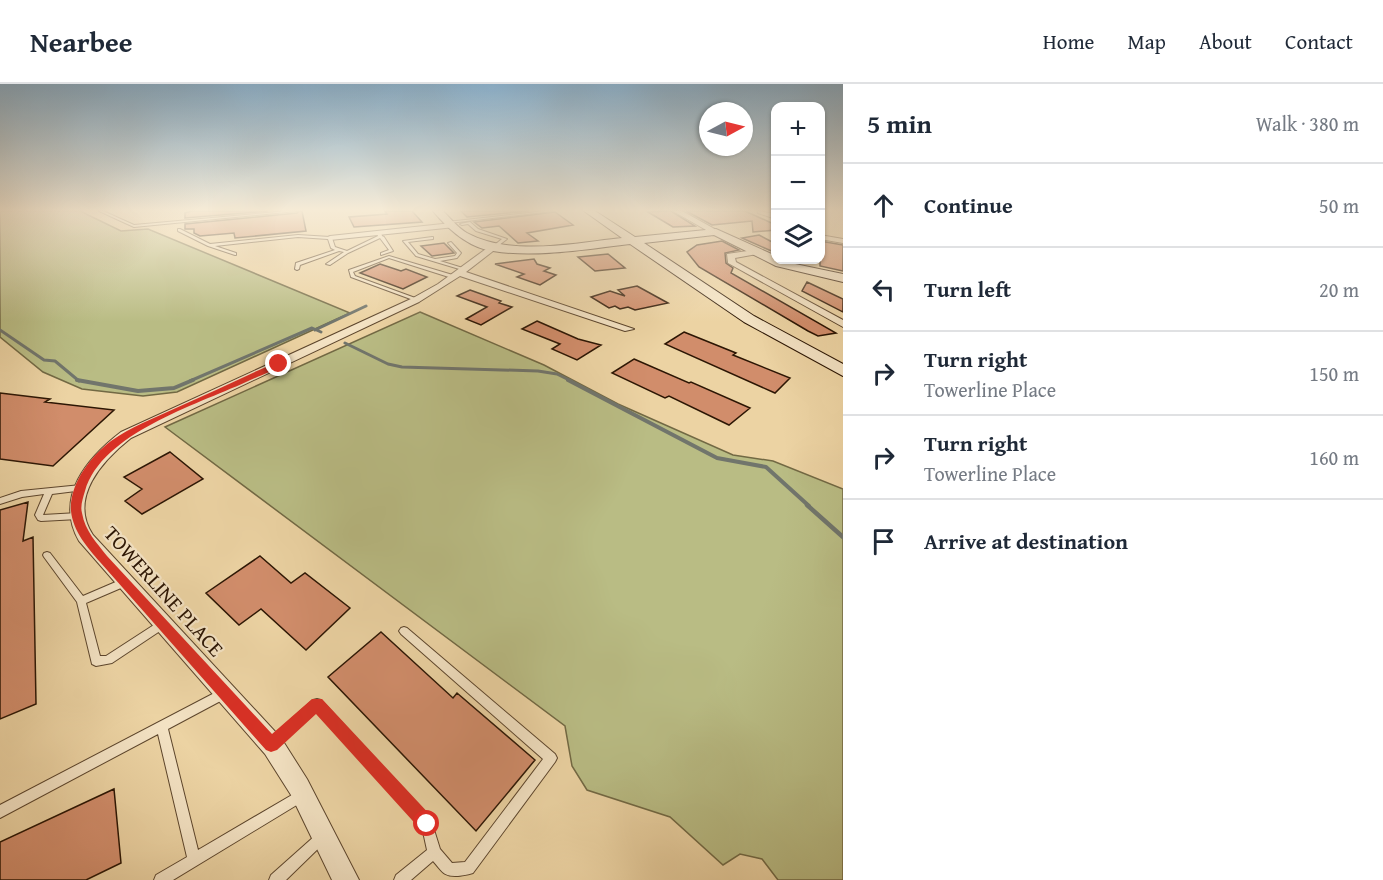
<!DOCTYPE html>
<html lang="en">
<head>
<meta charset="utf-8">
<style>
	:root { --surface:#fff; --page:#f2f2f3; --text:#1f2937; --muted:#747a83; --line:#e0e1e3 }
	body { margin:0; font-family:"Gentium Book Plus",serif; background:var(--page); color:var(--text) }
	.controls { position:absolute; right:18px; top:18px; display:grid; overflow:hidden; border-radius:12px; box-shadow:0 2px 4px #0004 }
	.controls button { width:54px; height:54px; display:grid; place-items:center; padding:0; border:0; border-bottom:2px solid var(--line); background:var(--surface); color:var(--text); font:30px sans-serif }
	.compass { position:absolute; left:699px; top:18px; width:54px; height:54px; border-radius:50%; background:var(--surface); box-shadow:0 2px 4px #0004; rotate:83deg }
	.stop { position:absolute; width:18px; height:18px; margin:-14px; border:4px solid #d93025; border-radius:50%; background:#fff }
	.stop.end { background:#d93025; border-color:#fff; box-shadow:0 2px 6px #0008 }
	.list { margin:0; padding:0; list-style:none }
	h2 { display:flex; justify-content:space-between; align-items:center; height:78px; margin:0; padding:0 24px; font-size:26px }
	h2 small { font-size:20px; font-weight:400; color:var(--muted) }
	.list li { display:grid; grid-template-columns:39px 1fr auto; gap:18px; align-items:center; box-sizing:border-box; height:84px; padding:0 24px; border-top:2px solid var(--line) }
	.list b { display:block; font-size:22px; white-space:nowrap }
	.list p { margin:0; font-size:20px; white-space:nowrap; color:var(--muted) }
	.list em { font-size:20px; font-style:normal; color:var(--muted) }
	.icon { flex:none; width:33px; height:33px; fill:none; stroke:currentColor; stroke-width:2; stroke-linecap:round; stroke-linejoin:round }
	.map { position:relative; flex:none; width:843px; height:796px; overflow:hidden }
	header { display:flex; align-items:center; gap:36px; box-sizing:border-box; height:84px; padding:0 30px; background:var(--surface); border-bottom:2px solid var(--line) }
	header strong { font-size:28px }
	nav { display:flex; gap:33px; margin-inline-start:auto; font-size:21px }
	main { display:flex }
	aside { flex:1; background:var(--surface) }
	.map>svg:first-child { display:block }
	.green { fill:#b9bc84; stroke:#726944; stroke-width:1.5 }
	.lines { fill:none; stroke-linecap:round; stroke-linejoin:round }
	.stream-far2 { stroke:#71756c; stroke-width:3 }
	.stream-far1 { stroke:#71756c; stroke-width:4 }
	.stream { stroke:#71756c; stroke-width:4.5 }
	.building { fill:#d18d6b; stroke:#2c1604; stroke-width:1.5 }
	.lane-casing { stroke:#5c452c; stroke-width:2 }
	.street-casing { stroke:#5c452c; stroke-width:2 }
	.secondary-casing { stroke:#2c1604; stroke-width:2 }
	.lane { fill:#f3e2c3; fill-rule:evenodd }
	.street { fill:#f3e2c3; fill-rule:evenodd }
	.secondary { fill:#f3e2c3; fill-rule:evenodd }
	.route { fill:#d93025 }
	.labels { text-anchor:middle; dominant-baseline:central; stroke-width:4.5; stroke-linejoin:round; paint-order:stroke }
	.street-label { font-size:21px; fill:#2c1604; stroke:#f3e2c3 }
</style>
</head>
<body>
<header>
<strong>Nearbee</strong>
<nav><a>Home</a><a>Map</a><a>About</a><a>Contact</a></nav>
</header>
<main>
<div class="map">
<svg width="843" height="796" viewBox="0 0 843 796">
	<rect width="100%" height="100%" fill="#ecd3a3"/>
	<filter id="stains"><feTurbulence type="fractalNoise" baseFrequency=".00333" numOctaves="4"/><feColorMatrix values="0 0 0 0 .2 0 0 0 0 .09 0 0 0 0 .02 0 0 0 .5 -.17"/></filter>
	<radialGradient id="worn" r=".72"><stop offset=".6" stop-color="#630" stop-opacity="0"/><stop offset="1" stop-color="#630" stop-opacity=".3"/></radialGradient>
	<path class="green" d="M0,127h80l41,20 27,-2 202,84 -173,79 -34,4 -61,-7 -39,-17 -43,-35z
		M420,228l124,53 74,39 115,51 40,6 70,28v391h-65l-16,-21 -22,-5 -17,11 -53,-48 -83,-27 -15,-24 -7,-40 -400,-299z"/>
	<g class="lines">
		<path class="stream-far2" d="M0,246l44,30 11,1 24,20
			M315,246l51,-24
			M345,259l43,21 14,3 136,4 19,3 14,7
			M190,297l122,-53 9,4"/>
		<path class="stream-far1" d="M77,296l61,11 36,-3 19,-8
			M568,296l149,78 49,9 43,39"/>
		<path class="stream" d="M807,421l36,32"/>
	</g>
	<path class="building" d="M191,127h77l-83,7v-5z
		M299,127h3l4,20 -71,7 -1,-5 -34,3 -6,-3v-4h-9v-5l112,-11z
		M385,127h27l10,11 -68,5 -5,-10 38,-3z
		M461,127h68l-62,6z
		M666,127h5l24,15 -22,1 -25,-15z
		M686,127h59l31,14v5l-23,2 -1,-11 -40,4z
		M555,128l18,13 -46,8 11,8 -20,2 -19,-17 -17,2 -8,-6z
		M759,151l17,9v9l-34,-15z
		M722,157l17,9 -14,3 1,10 7,5 -2,5 105,60 -18,3 -10,-5 -109,-64 -12,-15 10,-7z
		M820,157l23,4v26l-23,-5z
		M444,159l10,10 -22,3 -11,-10z
		M608,170l17,14 -30,3 -17,-14z
		M534,175l3,5 13,4 -6,3 12,4 -16,10 -23,-8 7,-3 -29,-10z
		M380,180l21,7 5,-2 21,8 -24,12 -43,-16z
		M807,198l36,17v13l-41,-21z
		M637,202l31,17 -33,7 -7,-3 -8,2 -5,-3 -6,2 -18,-11 19,-6 15,5 -7,-6z
		M470,206l31,11 -2,2 13,4 -31,18 -15,-6 21,-12 -30,-11z
		M537,237l41,18 23,6 -24,15 -25,-11 8,-5 -38,-15z
		M684,248l52,21 -3,2 57,23 -15,15 -110,-49z
		M634,275l55,24 2,-1 59,26 -21,17 -60,-29 -4,2 -53,-25z
		M0,309l50,6 -5,3 69,8 -61,56 -53,-7z
		M170,368l33,27 -61,35 -17,-13 17,-12 -18,-12z
		M28,418l-5,39 10,-4 3,167 -36,15v-209z
		M260,472l31,27 14,-10 45,35 -44,42 -45,-41 -22,16 -33,-32z
		M381,548l72,66 4,-5 78,67 -59,71 -148,-154z
		M114,705l7,74 -35,17h-86v-38z"/>
	<g class="lines">
		<defs>
			<path id="lane" d="M99,127h4l31,14 154,-14h9l-163,16z
				M545,127h8l-104,12 -2,-1z
				M470,138l8,7 29,10 -13,10h-2v-2l10,-8 -26,-8 -8,-7 -6,1 -2,-1z
				M178,145h2l30,15 88,-9 32,2 2,1 3,9 12,4 31,-15 -1,-3 2,-1 2,1 1,3 2,1 9,14 -12,4v-2l8,-3 -9,-12 -32,15 -18,12 -4,-1 18,-12 -5,-1 -39,14 -1,4 -2,1 -2,-1 1,-6 39,-13 -4,-2 -3,-9 -30,-2 -83,9 21,7v2h-1l-27,-9 -30,-15z
				M432,153h1v2l-25,3 10,12 17,5 20,-3 2,-3 -9,-10 3,-1 10,11 -4,5 -17,3 26,8v2l-50,-15 -13,-15z
				M389,172l67,20v1l-4,1 -63,-20 -36,14 2,4 63,23v2h-2l-65,-24 -2,-7z
				M81,401l4,3 -1,2 -32,4 -9,21 35,-2 3,1 1,2 -1,2 -3,1 -37,2 -3,-1 -3,-5 9,-21 -22,3 -22,7v-6l21,-7z
				M47,468l3,1 33,43 42,-18 3,1 1,3 -1,3 -42,18 14,53h6l54,-35 3,-1 3,1 2,3 -2,3 -54,36 -16,3 -4,-2 -15,-62 -33,-45 -1,-2 1,-2z
				M404,543l3,1 148,126 2,4 -2,4 -82,111c-6,2 -10,2 -15,3 -15,1 -16,-5 -25,-15l-22,19h-17l2,-5 31,-25 -5,-23 -105,-116 -40,36 -4,2 -4,-2 -2,-4 2,-4 44,-39 4,-1 4,1 110,120 9,29 12,14 13,-1 78,-103 -142,-125 -2,-3 2,-3z
				M224,604l4,1 1,4 -1,4 -60,32 30,121 99,-58 4,-2 4,2 2,4 -2,4 -132,80h-19l2,-5 31,-18 -29,-123 -158,84v-13z
				M321,748l4,2 2,4 -2,4 -39,38h-17l2,-5 46,-41z"/>
			<path id="street" d="M673,127h9l38,21 -7,2z
				M758,127l18,3v5l-18,-6z
				M452,139l3,4 -125,13 -4,-2 4,-2z
				M820,151l23,4v4l-23,-4z
				M490,162l7,2 -31,24 168,57 -9,2 -165,-55 -41,26 -288,136c-28,22 -63,60 -38,97l188,203 26,41 52,101h-27l-41,-85 -26,-41 -186,-213c-25,-44 8,-83 42,-109l292,-134 25,-14z
				M754,166l4,2 -1,2 -22,4 1,4 107,58v7l-115,-64 -1,-9z"/>
			<path id="secondary" d="M433,127h10c7,7 15,17 24,22 45,24 106,10 155,5l-38,-27h11l40,26 81,-8 60,27v4l67,14v8l-67,-16 -62,-31 -70,8 110,73 89,48v12l-99,-54 -114,-78c-44,5 -93,14 -137,7 -24,-3 -45,-22 -60,-40z"/>
		</defs>
		<use href="#lane" class="lane-casing"/>
		<use href="#street" class="street-casing"/>
		<use href="#secondary" class="secondary-casing"/>
		<use href="#lane" class="lane"/>
		<use href="#street" class="street"/>
		<use href="#secondary" class="secondary"/>
	</g>
	<linearGradient id="sky" x2="0" y2="1"><stop stop-color="#8bb4d2"/><stop offset="0.53" stop-color="#f6ebd6"/><stop offset="1" stop-color="#f6ebd6" stop-opacity="0"/></linearGradient>
	<rect width="843" height="238" fill="url(#sky)"/>
	<path class="route" d="M277,278l6,2c-10,8 -25,12 -37,18 -50,23 -144,51 -161,109 -2,7 -5,15 -3,22 3,18 15,30 25,43l165,178 40,-35h10l111,119 2,6 -2,6 -6,2 -6,-2 -105,-116 -39,36 -6,2 -5,-2 -166,-188c-13,-15 -27,-31 -29,-51 -2,-27 20,-55 40,-70 20,-14 43,-23 65,-33 34,-15 67,-31 101,-46z"/>
	<g class="labels">
		<g class="street-label">
			<text transform="translate(164 507) rotate(48)">TOWERLINE PLACE</text>
		</g>
	</g>
	<rect width="100%" height="100%" filter="url(#stains)"/>
	<rect width="100%" height="100%" fill="url(#worn)"/>
</svg>
<div class="controls">
<button>+</button>
<button>−</button>
<button><svg class="icon" aria-label="layers" viewBox="0 0 24 24"><path d="M12 4l9 5-9 5-9-5zM3 14l9 5 9-5"/></svg></button>
</div>
<svg class="compass" viewBox="-18 -18 36 36"><path d="M0-13l5 13h-10z" fill="#e53935"/><path d="M0 13l5-13h-10z" fill="#747a83"/></svg>
<div class="stop" style="left:427px;top:740px"></div>
<div class="stop end" style="left:279px;top:280px"></div>
</div>
<aside>
<h2>5 min<small>Walk · 380 m</small></h2>
<ul class="list">
<li><svg class="icon" aria-label="ahead" viewBox="0 0 24 24"><path d="M12 20V5M6 11l6-6 6 6"/></svg><div><b>Continue</b></div><em>50 m</em></li>
<li><svg class="icon" aria-label="left" viewBox="0 0 24 24"><path d="M17 20v-9H6M10 6l-5 5 5 5"/></svg><div><b>Turn left</b></div><em>20 m</em></li>
<li><svg class="icon" aria-label="right" viewBox="0 0 24 24"><path d="M7 20v-9h11M14 6l5 5-5 5"/></svg><div><b>Turn right</b><p>Towerline Place</p></div><em>150 m</em></li>
<li><svg class="icon" aria-label="right" viewBox="0 0 24 24"><path d="M7 20v-9h11M14 6l5 5-5 5"/></svg><div><b>Turn right</b><p>Towerline Place</p></div><em>160 m</em></li>
<li><svg class="icon" aria-label="arrive" viewBox="0 0 24 24"><path d="M6 21V4h12l-3 4 3 4H6"/></svg><div><b>Arrive at destination</b></div></li>
</ul>
</aside>
</main>
</body>
</html>
